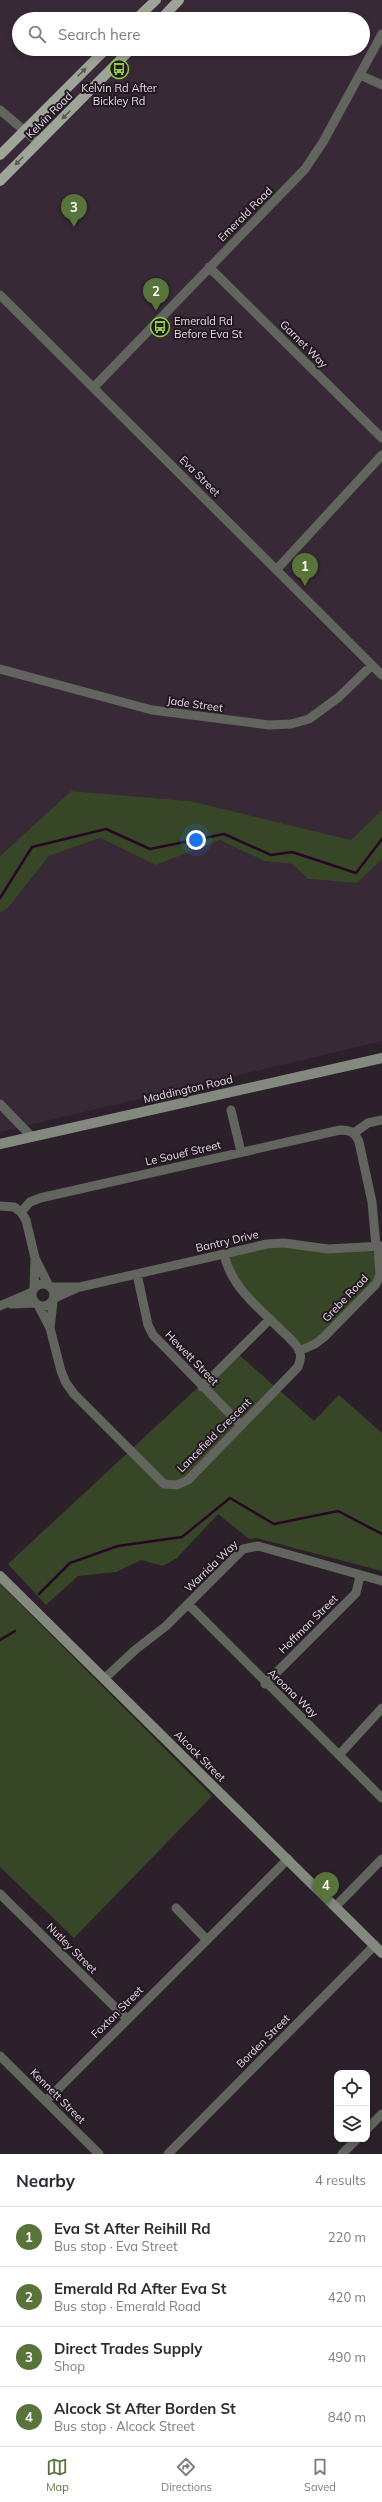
<!DOCTYPE html>
<html lang="en">
<head>
<meta charset="utf-8">
<style>
	:root { --surface:#fff; --page:#f7f7f7; --text:#2b2b33; --muted:#7c7c81; --line:#e1e1e2; --accent:#58743a }
	body { margin:0; font-family:Mulish,sans-serif; background:var(--page); color:var(--text) }
	.controls { position:absolute; right:12px; bottom:12px; display:grid; overflow:hidden; border-radius:8px; box-shadow:0 2px 6px #0003 }
	.controls button { width:36px; height:36px; display:grid; place-items:center; padding:0; border:0; border-bottom:1px solid var(--line); background:var(--surface); color:var(--text); font:20px sans-serif }
	.you { position:absolute; left:196px; top:840px; width:14px; height:14px; margin:-10px; border:3px solid #fff; border-radius:50%; background:#1a73e8; box-shadow:0 0 0 6px #1a73e833 }
	.badge { display:grid; place-items:center; width:26px; height:26px; border-radius:50%; background:var(--accent); color:#fff; font-size:13px; font-weight:700 }
	.pin { position:absolute; translate:-50% -33px; filter:drop-shadow(0 1px 2px #0008) }
	.pin::after { content:''; position:absolute; top:21px; width:14px; height:12px; background:inherit; clip-path:polygon(0 0,100% 0,50% 100%) }
	.list { margin:0; padding:0; list-style:none }
	h2 { display:flex; justify-content:space-between; align-items:center; height:52px; margin:0; padding:0 16px; font-size:17px }
	h2 small { font-size:13px; font-weight:400; color:var(--muted) }
	.list li { display:grid; grid-template-columns:26px 1fr auto; gap:12px; align-items:center; box-sizing:border-box; height:60px; padding:0 16px; border-top:1px solid var(--line) }
	.list b { display:block; font-size:15px; white-space:nowrap }
	.list p { margin:0; font-size:13px; white-space:nowrap; color:var(--muted) }
	.list em { font-size:13px; font-style:normal; color:var(--muted) }
	.icon { flex:none; width:22px; height:22px; fill:none; stroke:currentColor; stroke-width:2; stroke-linecap:round; stroke-linejoin:round }
	.map { position:relative; flex:none; width:382px; height:2154px; overflow:hidden }
	.search { position:absolute; background:var(--surface); box-shadow:0 2px 6px #0003; left:12px; right:12px; top:12px; height:44px; display:flex; align-items:center; gap:10px; box-sizing:border-box; padding:0 14px; border-radius:22px; color:var(--muted); font-size:15px }
	.sheet { height:292px; background:var(--surface) }
	nav { display:flex; justify-content:space-around; align-items:center; box-sizing:border-box; height:56px; border-top:1px solid var(--line); background:var(--surface); font-size:11px; color:var(--muted) }
	nav a { display:grid; justify-items:center; gap:2px }
	nav .on { color:var(--accent) }
	.map>svg:first-child { display:block }
	.built { fill:#382936; fill-rule:evenodd }
	.green { fill:#364627 }
	.lines { fill:none; stroke-linecap:round; stroke-linejoin:round }
	.stream { stroke:#270824; stroke-width:2.5 }
	.minor { stroke:#61655e; stroke-width:9 }
	.secondary { stroke:#83897f; stroke-width:10 }
	.primary { stroke:#9ea598; stroke-width:10 }
	.oneway { fill:#5a5757 }
	.labels { text-anchor:middle; dominant-baseline:central; stroke-width:4; stroke-linejoin:round; paint-order:stroke }
	.poi-label { font-size:11px; fill:#e2dae1; stroke:#221821 }
	.street-label { font-size:11px; fill:#e2dae1; stroke:#221821 }
</style>
</head>
<body>
<div class="map">
<svg width="382" height="2154" viewBox="0 0 382 2154">
	<rect width="100%" height="100%" fill="#2c212b"/>
	<path class="built" d="M0,0h382v810l-31,30 -161,-39 -119,-10 -71,65zM19,19h344v30h-344z
		M100,838l56,27 64,-25 44,21 28,3 16,15 49,4 25,-24v182l-382,91v-219l8,-5 41,-52z"/>
	<path class="green" d="M71,791l119,10 161,39 31,-30v49l-25,24 -49,-4 -16,-15 -28,-3 -44,-21 -64,25 -56,-27 -51,18 -41,52 -8,5v-57z
		M378,1246l2,29 -69,71 -12,5 -50,-52 -25,-45 28,-6z
		M236,1352l78,69 25,-26 43,38v138l-126,-33 -7,1 -31,-25 -41,44 -14,8 -22,-6 -25,12 -38,4 -32,29 -38,-41z
		M0,1584l212,212 -138,142 -74,-71z"/>
	<g class="lines">
		<path class="stream" d="M0,898l32,-51 74,-18 44,20 74,-15 47,21 21,-3 64,21 26,-34
			M39,1594l31,-31 48,-17 64,-9 48,-39 44,26 64,-13 44,23
			M0,1640l15,-9"/>
		<path class="minor" d="M360,75l22,10
			M0,110l38,32
			M209,267l173,171
			M0,295l382,380
			M94,387l211,-218 18,-27 59,-108
			M277,569l105,-114
			M0,669l152,41 117,15 22,-1 18,-5 30,-22 33,-32
			M0,1104l32,33
			M231,1110l10,42
			M354,1133l14,-10 14,-3
			M0,1206l14,1 7,5 5,8 9,38 13,26
			M21,1212l9,-10 10,-4 300,-68c10,0 15,2 19,12l13,60 4,44
			M137,1274l11,51 5,10 88,90
			M32 1295a11 11 0 1 1 22 0a11 11 0 1 1-22 0Z
			M52,1287h28l187,-43 17,-1 44,6 53,-3
			M34,1289l1,-30
			M55,1298l22,-10
			M11,1304l24,-1
			M38,1305l12,23 11,43 5,12 8,11 90,90 13,1 11,-5 110,-113c2,-6 4,-11 1,-17 -4,-8 -12,-14 -19,-21 -22,-22 -49,-42 -56,-75
			M0,1306l32,-14
			M50,1328l3,-26
			M299,1351l16,-7 9,-7 52,-53 4,-9 -2,-29
			M202,1387l68,-68
			M188,1604l194,194
			M104,1679l31,-29 31,-24 77,-77 15,-3 124,35
			M265,1684l91,-91 4,-17
			M339,1755l43,-47
			M0,1894l127,125
			M336,1906l46,-47
			M176,1908l30,31
			M0,2056l99,98
			M46,2101l242,-242
			M367,2129l15,-15
			M168,2154l207,-209
			M342,2154l15,-15"/>
		<path class="secondary" d="M0,1144l382,-86
			M0,1576l382,377"/>
		<path class="primary" d="M136,19l20,-19
			M161,19l18,-19
			M0,155l106,-106
			M0,181l131,-132"/>
	</g>
	<defs><path id="oneway-solid" d="M-6-.8H1V-3.2L6.5 0L1 3.2V.8H-6Z"/></defs>
	<g class="oneway">
		<use href="#oneway-solid" transform="translate(82 72) rotate(-44)"/>
		<use href="#oneway-solid" transform="translate(66 115) rotate(135)"/>
		<use href="#oneway-solid" transform="translate(19 161) rotate(135)"/>
	</g>
	<defs>
		<symbol id="bus-ring" viewBox="-11 -11 22 22"><circle r="9.5" fill="#221821" stroke="#8fcd42" stroke-width="1.5"/><path d="M-5-6H5V4H4V6H2V4H-2V6H-4V4H-5ZM-3.5-4V0h7V-4ZM-3.5 1.2v1.5H-2V1.2ZM2 1.2v1.5H3.5V1.2Z" fill="#8fcd42"/></symbol>
	</defs>
	<g fill-rule="evenodd">
		<use href="#bus-ring" x="108" y="58" width="22" height="22"/>
		<use href="#bus-ring" x="149" y="316" width="22" height="22"/>
	</g>
	<g class="labels">
		<g class="poi-label">
			<text x="119" y="88">Kelvin Rd After<tspan x="119" dy="13">Bickley Rd</tspan></text>
			<text x="174" y="321" text-anchor="start">Emerald Rd<tspan x="174" dy="13">Before Eva St</tspan></text>
		</g>
		<g class="street-label">
			<text transform="translate(49 115) rotate(-45)">Kelvin Road</text>
			<text transform="translate(245 214) rotate(-45)">Emerald Road</text>
			<text transform="translate(304 344) rotate(45)">Garnet Way</text>
			<text transform="translate(200 476) rotate(45)">Eva Street</text>
			<text transform="translate(195 704) rotate(8)">Jade Street</text>
			<text transform="translate(188 1089) rotate(-13)">Maddington Road</text>
			<text transform="translate(183 1153) rotate(-13)">Le Souef Street</text>
			<text transform="translate(227 1241) rotate(-13)">Bantry Drive</text>
			<text transform="translate(345 1298) rotate(-46)">Grebe Road</text>
			<text transform="translate(192 1358) rotate(46)">Hewett Street</text>
			<text transform="translate(214 1435) rotate(-45)">Lancefield Crescent</text>
			<text transform="translate(211 1566) rotate(-44)">Warrida Way</text>
			<text transform="translate(308 1624) rotate(-45)">Hoffman Street</text>
			<text transform="translate(293 1693) rotate(44)">Aroona Way</text>
			<text transform="translate(200 1756) rotate(45)">Alcock Street</text>
			<text transform="translate(72 1948) rotate(45)">Nutley Street</text>
			<text transform="translate(117 2012) rotate(-45)">Foxton Street</text>
			<text transform="translate(263 2041) rotate(-45)">Borden Street</text>
			<text transform="translate(58 2096) rotate(45)">Kennett Street</text>
		</g>
	</g>
</svg>
<div class="controls">
<button><svg class="icon" aria-label="locate" viewBox="0 0 24 24"><circle cx="12" cy="12" r="6"/><path d="M12 2v4M12 18v4M2 12h4M18 12h4"/></svg></button>
<button><svg class="icon" aria-label="layers" viewBox="0 0 24 24"><path d="M12 4l9 5-9 5-9-5zM3 14l9 5 9-5"/></svg></button>
</div>
<div class="you"></div>
<div class="pin badge" style="left:305px;top:586px">1</div>
<div class="pin badge" style="left:156px;top:311px">2</div>
<div class="pin badge" style="left:74px;top:227px">3</div>
<div class="pin badge" style="left:326px;top:1905px">4</div>
<div class="search"><svg class="icon" aria-label="search" viewBox="0 0 24 24"><circle cx="10" cy="10" r="6"/><path d="M15 15l6 6"/></svg>Search here</div>
</div>
<section class="sheet">
<h2>Nearby<small>4 results</small></h2>
<ul class="list">
<li><span class="badge">1</span><div><b>Eva St After Reihill Rd</b><p>Bus stop · Eva Street</p></div><em>220 m</em></li>
<li><span class="badge">2</span><div><b>Emerald Rd After Eva St</b><p>Bus stop · Emerald Road</p></div><em>420 m</em></li>
<li><span class="badge">3</span><div><b>Direct Trades Supply</b><p>Shop</p></div><em>490 m</em></li>
<li><span class="badge">4</span><div><b>Alcock St After Borden St</b><p>Bus stop · Alcock Street</p></div><em>840 m</em></li>
</ul>
</section>
<nav>
<a class="on"><svg class="icon" aria-label="map" viewBox="0 0 24 24"><path d="M3 6l6-2 6 2 6-2v14l-6 2-6-2-6 2zM9 4v14M15 6v14"/></svg>Map</a>
<a><svg class="icon" aria-label="directions" viewBox="0 0 24 24"><path d="M12 3l9 9-9 9-9-9zM9 14v-3h6M13 9l2 2-2 2"/></svg>Directions</a>
<a><svg class="icon" aria-label="saved" viewBox="0 0 24 24"><path d="M7 4h10v16l-5-4-5 4z"/></svg>Saved</a>
</nav>
</body>
</html>
